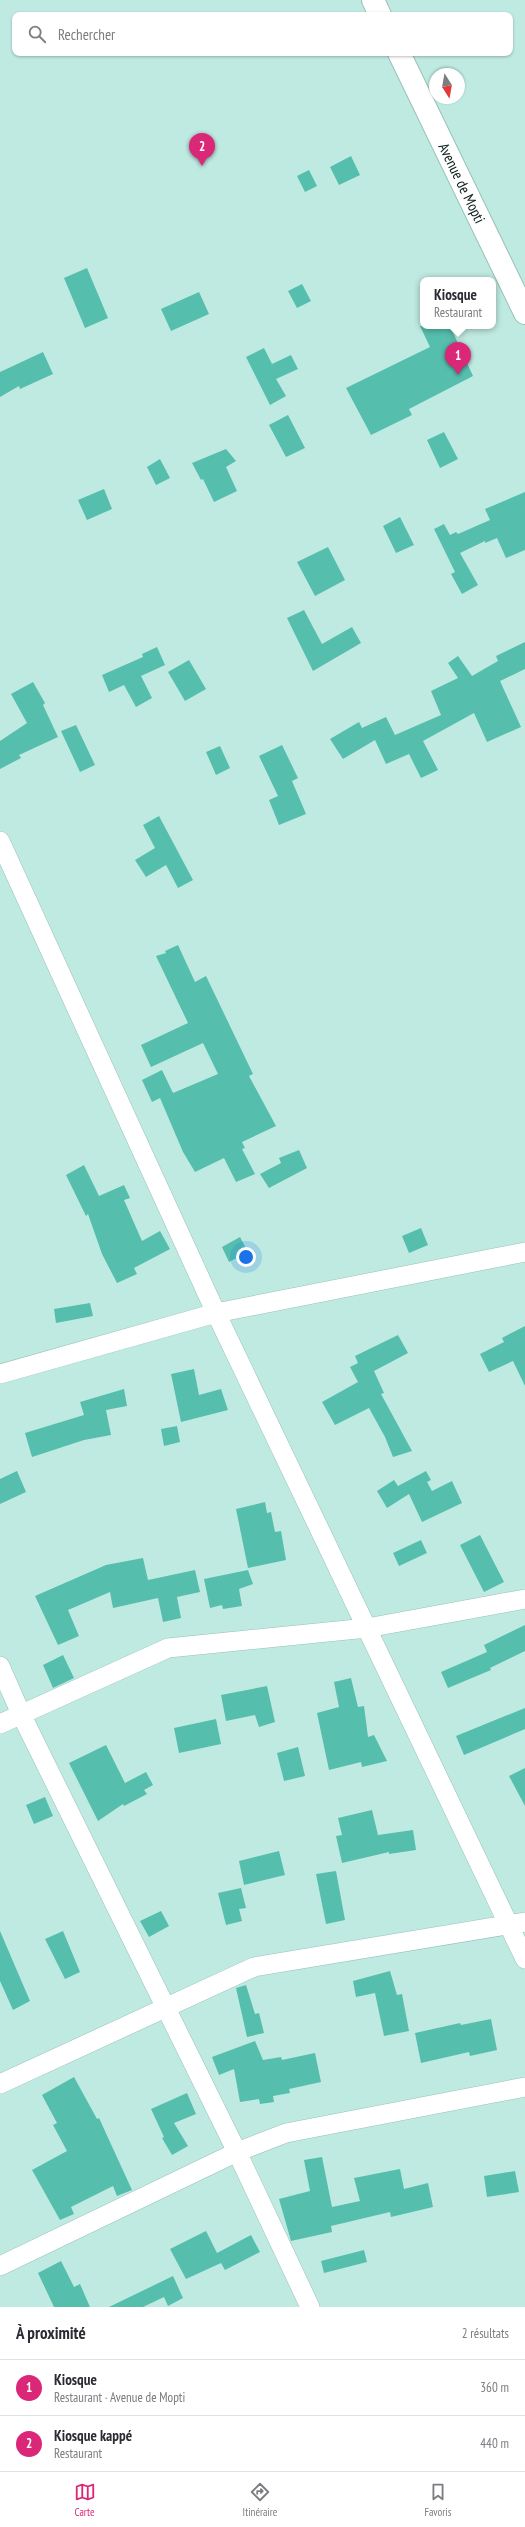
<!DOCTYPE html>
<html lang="fr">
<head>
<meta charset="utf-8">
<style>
	:root { --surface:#fff; --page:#f2f2f3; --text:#2b2b33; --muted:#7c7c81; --line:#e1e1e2; --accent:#db2777 }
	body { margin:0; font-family:"PT Sans Narrow",sans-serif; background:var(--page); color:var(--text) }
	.compass { position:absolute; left:429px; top:68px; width:36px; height:36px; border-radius:50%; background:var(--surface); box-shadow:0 1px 3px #0004; rotate:169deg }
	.you { position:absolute; left:246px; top:1257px; width:14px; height:14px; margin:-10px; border:3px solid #fff; border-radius:50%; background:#1a73e8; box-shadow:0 0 0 6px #1a73e833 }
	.badge { display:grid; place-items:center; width:26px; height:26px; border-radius:50%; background:var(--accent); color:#fff; font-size:13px; font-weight:700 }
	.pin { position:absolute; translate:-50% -33px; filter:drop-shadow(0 1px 2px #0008) }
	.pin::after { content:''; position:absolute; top:21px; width:14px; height:12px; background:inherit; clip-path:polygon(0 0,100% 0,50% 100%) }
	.popup { position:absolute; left:420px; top:277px; width:76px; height:52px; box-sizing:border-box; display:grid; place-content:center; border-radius:8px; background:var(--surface); filter:drop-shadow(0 1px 3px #0005); font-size:13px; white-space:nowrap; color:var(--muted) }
	.popup b { font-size:15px; color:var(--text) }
	.popup::after { content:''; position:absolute; left:50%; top:100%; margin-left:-8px; border:8px solid transparent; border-top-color:var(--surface) }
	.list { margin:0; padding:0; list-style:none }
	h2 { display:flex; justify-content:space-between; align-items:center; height:52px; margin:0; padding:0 16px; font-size:17px }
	h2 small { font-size:13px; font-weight:400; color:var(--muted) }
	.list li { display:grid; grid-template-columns:26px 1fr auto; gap:12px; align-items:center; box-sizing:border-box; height:56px; padding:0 16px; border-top:1px solid var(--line) }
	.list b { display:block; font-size:15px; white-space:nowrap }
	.list p { margin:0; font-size:13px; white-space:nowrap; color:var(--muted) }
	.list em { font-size:13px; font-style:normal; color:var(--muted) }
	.icon { flex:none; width:22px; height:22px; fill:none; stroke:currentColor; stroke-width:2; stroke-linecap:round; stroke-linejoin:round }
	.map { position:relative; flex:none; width:525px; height:2307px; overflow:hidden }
	.search { position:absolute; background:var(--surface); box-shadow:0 1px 3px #0004; left:12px; right:12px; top:12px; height:44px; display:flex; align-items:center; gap:10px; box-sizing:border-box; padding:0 14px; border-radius:8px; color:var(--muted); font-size:15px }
	.sheet { height:164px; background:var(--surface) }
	nav { display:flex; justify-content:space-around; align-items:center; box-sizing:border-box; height:56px; border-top:1px solid var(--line); background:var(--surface); font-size:11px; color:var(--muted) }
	nav a { display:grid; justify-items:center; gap:2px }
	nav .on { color:var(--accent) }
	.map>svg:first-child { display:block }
	.building { fill:#56bead }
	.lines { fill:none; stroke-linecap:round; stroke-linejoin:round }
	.minor-casing { stroke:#98c1b9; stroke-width:20 }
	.major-casing { stroke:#98c1b9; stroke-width:24 }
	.minor { stroke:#fff; stroke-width:19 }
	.major { stroke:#fff; stroke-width:22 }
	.labels { text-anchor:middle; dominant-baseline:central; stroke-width:4; stroke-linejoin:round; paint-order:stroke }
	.street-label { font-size:15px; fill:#0e1e1b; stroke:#fff }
</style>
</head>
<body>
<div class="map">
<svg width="525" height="2307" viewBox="0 0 525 2307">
	<rect width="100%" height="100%" fill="#bfeae1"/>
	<path class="building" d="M351,156l9,19 -21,10 -9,-18z
		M309,170l8,16 -12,6 -8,-16z
		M87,268l21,50 -23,10 -21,-50z
		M302,284l9,17 -14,7 -9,-17z
		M199,292l10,22 -38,17 -10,-22z
		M420,326h30l23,50 -64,33 3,6 -41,20 -25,-47 84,-41z
		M264,348l8,16 19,-9 7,14 -22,10 10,17 -16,9 -24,-48z
		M43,352l10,22 -33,15 -1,-3 -19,11v-25z
		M288,415l17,33 -19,9 -17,-32z
		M444,432l14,27 -18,9 -13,-28z
		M226,449l10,12 -10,6 11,24 -23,11 -11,-23 -2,1 -9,-17z
		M160,459l10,19 -14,7 -9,-18z
		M104,489l8,20 -25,11 -9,-20z
		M525,492v58l-19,8 -9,-20 -12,5v-2l-25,12 18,32 -16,9 -11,-20 4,-2 -21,-43 10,-5 6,11 6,-3 2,2 32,-14 -5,-11z
		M400,517l14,28 -18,8 -13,-27z
		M328,547l17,33 -30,16 -18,-34z
		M304,610l18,34 30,-17 9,16 -48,28 -26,-53z
		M525,642v27l-25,12 21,46 -34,15 -13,-29 -51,28 15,29 -17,8 -12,-24 -23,10 -11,-24 -32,19 -13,-20 29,-17 3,6 24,-11 9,18 46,-20 -10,-24 27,-13 -10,-15 10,-7 14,20 26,-15 -2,-5z
		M157,647l8,18 -24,11 11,22 -16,9 -12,-22 -15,7 -7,-17 41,-18 -1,-3z
		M189,660l17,29 -21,12 -17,-29z
		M33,682l12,21 -2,2 15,32 -39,18 2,3 -21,11v-28l27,-18 -16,-29z
		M76,725l19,40 -15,7 -19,-41z
		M282,745l16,33 -6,3 14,33 -27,11 -10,-25 9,-4 -19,-40z
		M220,746l10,22 -14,7 -10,-23z
		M159,816l34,64 -15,8 -12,-23 -20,12 -11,-17 20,-12 -12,-23z
		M178,945l17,37 11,-6 47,98 -4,2 27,50 -34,16 3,6 -3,1 13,25 -19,8 -12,-24 -29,14 -12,-20 -23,-54 -8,4 -10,-22 20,-10 11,23 45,-19 -15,-31 -52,24 -10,-22 47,-22 -32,-67 10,-3 -1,-2z
		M299,1150l8,18 -38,20 -9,-14 21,-11 -2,-5z
		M84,1165l15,31 25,-11 6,13 -6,2 18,41 18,-10 10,18 -36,19 3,6 -20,9 -15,-29 -14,-40 -2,2 -20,-41z
		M421,1228l7,17 -19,8 -7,-17z
		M240,1237l8,15 -19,10 -7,-15z
		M90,1303l3,13 -37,7 -2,-14z
		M525,1326v60l-12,-25 -24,11 -9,-18 24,-12 -2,-4z
		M398,1335l10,18 -34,18 10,22 -3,1 31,57 -19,6 -8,-20 -16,-29 -34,17 -13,-23 36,-20 -8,-15 8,-4 -3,-7z
		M194,1369l5,26 22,-6 7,21 -47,12 -10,-48z
		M124,1389l3,17 -21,4 5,25 -27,5 -52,17 -7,-24 59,-18 -4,-13z
		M177,1426l3,16 -16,4 -3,-17z
		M17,1471l9,21 -26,12v-25z
		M426,1471l5,9 -4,2 5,9 20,-10 10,22 -40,19 -13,-28 -22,14 -10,-17 17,-11 4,6z
		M265,1502l2,11 4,-1 4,20 6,-1 5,29 -38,8 -12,-59z
		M480,1535l24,47 -20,10 -24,-47z
		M421,1540l6,13 -28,13 -6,-13z
		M143,1558l5,22 47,-10 5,22 -23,5 4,21 -18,4 -5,-24 -45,10 -3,-16 -42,18 11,26 -21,9 -23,-49 71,-31z
		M248,1570l5,14 -14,5 3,17 -19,3 -1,-4 -12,3 -6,-29z
		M525,1625v26l-35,17 1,2 -43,18 -7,-16 46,-20 -3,-7z
		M63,1655l11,23 -21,10 -10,-23z
		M351,1678l7,29 6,-1 4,31 6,-2 13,26 -25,6 -1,-5 -32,8 -12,-57 22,-6 -5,-25z
		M267,1686l8,36 -16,5 -4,-12 -29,6 -5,-26z
		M525,1708v21l-61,26 -8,-19z
		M216,1719l5,25 -42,9 -5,-25z
		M106,1745l19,38 21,-11 7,13 -9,5 3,4 -23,12 -1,-2 -25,17 -29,-58z
		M298,1747l7,29 -21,5 -7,-28z
		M525,1768v38l-16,-30z
		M45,1797l8,19 -19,8 -8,-19z
		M372,1810l6,25 35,-5 3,20 -27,4v-2l-47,11 -6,-27 6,-1 -4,-17z
		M279,1851l6,24 -41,10 -5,-24z
		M336,1871l9,49 -19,4 -10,-50z
		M241,1888l5,20 -7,1 3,12 -16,4 -8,-32z
		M161,1911l8,15 -20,11 -9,-16z
		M0,1931l30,70 -17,9 -13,-29z
		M63,1931l17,41 -15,7 -20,-40z
		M390,1971l7,24 5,-1 7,37 -25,5 -9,-43 -19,4 -3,-16z
		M246,1985l9,29 4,-1 5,20 -17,4 -11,-49z
		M491,2019l6,31 -27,6 -1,-4 -48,11 -6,-30 45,-10 1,2z
		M255,2041l8,19 18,-3 1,3 33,-7 6,29 -32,7 1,4 -17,3 1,6 -14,2 -1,-5 -19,3 -6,-33 -15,6 -7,-18z
		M74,2077l23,42 2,-1 33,72 -15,6 -4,-10 -42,21 3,7 -14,6 -28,-50 35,-19 -14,-26 4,-2 -15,-28z
		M187,2093l9,21 -22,9 14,23 -16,9 -10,-17 2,-1 -13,-28z
		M322,2157l10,50 28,-6 -6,-23 46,-9 4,20 24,-6 5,24 -42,10 -1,-5 -59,14 1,6 -41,9 -12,-42 31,-8 -6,-31z
		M515,2171l4,21 -32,5 -3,-21z
		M206,2231l11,22 34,-18 9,17 -35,18 -4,-7 -35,16 -16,-30z
		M364,2250l3,12 -43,11 -3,-12z
		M61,2261l13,26 6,-3 10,23h-36l-16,-34z
		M173,2276l10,22 -15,8 -4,-9 -21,10h-34z"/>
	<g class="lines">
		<defs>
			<path id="minor" d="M0,841l216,472 309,646
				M0,1374l216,-61 309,-61
				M0,1666l21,48 216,438 73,155
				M0,1724l168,-76 199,-20 158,-29
				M0,2084l254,-117 271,-45
				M0,2266l237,-114 49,-19 239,-46"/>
			<path id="major" d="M373,0l7,15
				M399,53l126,260"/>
		</defs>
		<use href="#minor" class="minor-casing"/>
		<use href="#major" class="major-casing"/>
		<use href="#minor" class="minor"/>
		<use href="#major" class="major"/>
	</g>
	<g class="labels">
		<g class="street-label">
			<text transform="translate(462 183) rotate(64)">Avenue de Mopti</text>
		</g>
	</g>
</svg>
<svg class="compass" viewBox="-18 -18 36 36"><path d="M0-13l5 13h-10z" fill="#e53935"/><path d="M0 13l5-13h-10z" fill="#7c7c81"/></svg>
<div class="you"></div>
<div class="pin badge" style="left:458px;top:375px">1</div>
<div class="popup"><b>Kiosque</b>Restaurant</div>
<div class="pin badge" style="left:202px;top:166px">2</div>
<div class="search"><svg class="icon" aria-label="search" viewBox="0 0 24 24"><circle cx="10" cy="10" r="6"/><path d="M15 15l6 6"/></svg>Rechercher</div>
</div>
<section class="sheet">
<h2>À proximité<small>2 résultats</small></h2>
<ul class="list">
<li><span class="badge">1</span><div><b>Kiosque</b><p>Restaurant · Avenue de Mopti</p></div><em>360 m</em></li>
<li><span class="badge">2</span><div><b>Kiosque kappé</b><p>Restaurant</p></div><em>440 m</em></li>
</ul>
</section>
<nav>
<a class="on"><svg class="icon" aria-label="map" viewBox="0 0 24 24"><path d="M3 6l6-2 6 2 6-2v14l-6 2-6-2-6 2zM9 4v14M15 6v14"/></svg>Carte</a>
<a><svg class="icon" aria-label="directions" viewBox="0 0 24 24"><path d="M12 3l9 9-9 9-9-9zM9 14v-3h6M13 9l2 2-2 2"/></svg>Itinéraire</a>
<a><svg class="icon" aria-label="saved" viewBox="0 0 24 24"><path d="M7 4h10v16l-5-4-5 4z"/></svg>Favoris</a>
</nav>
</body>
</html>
